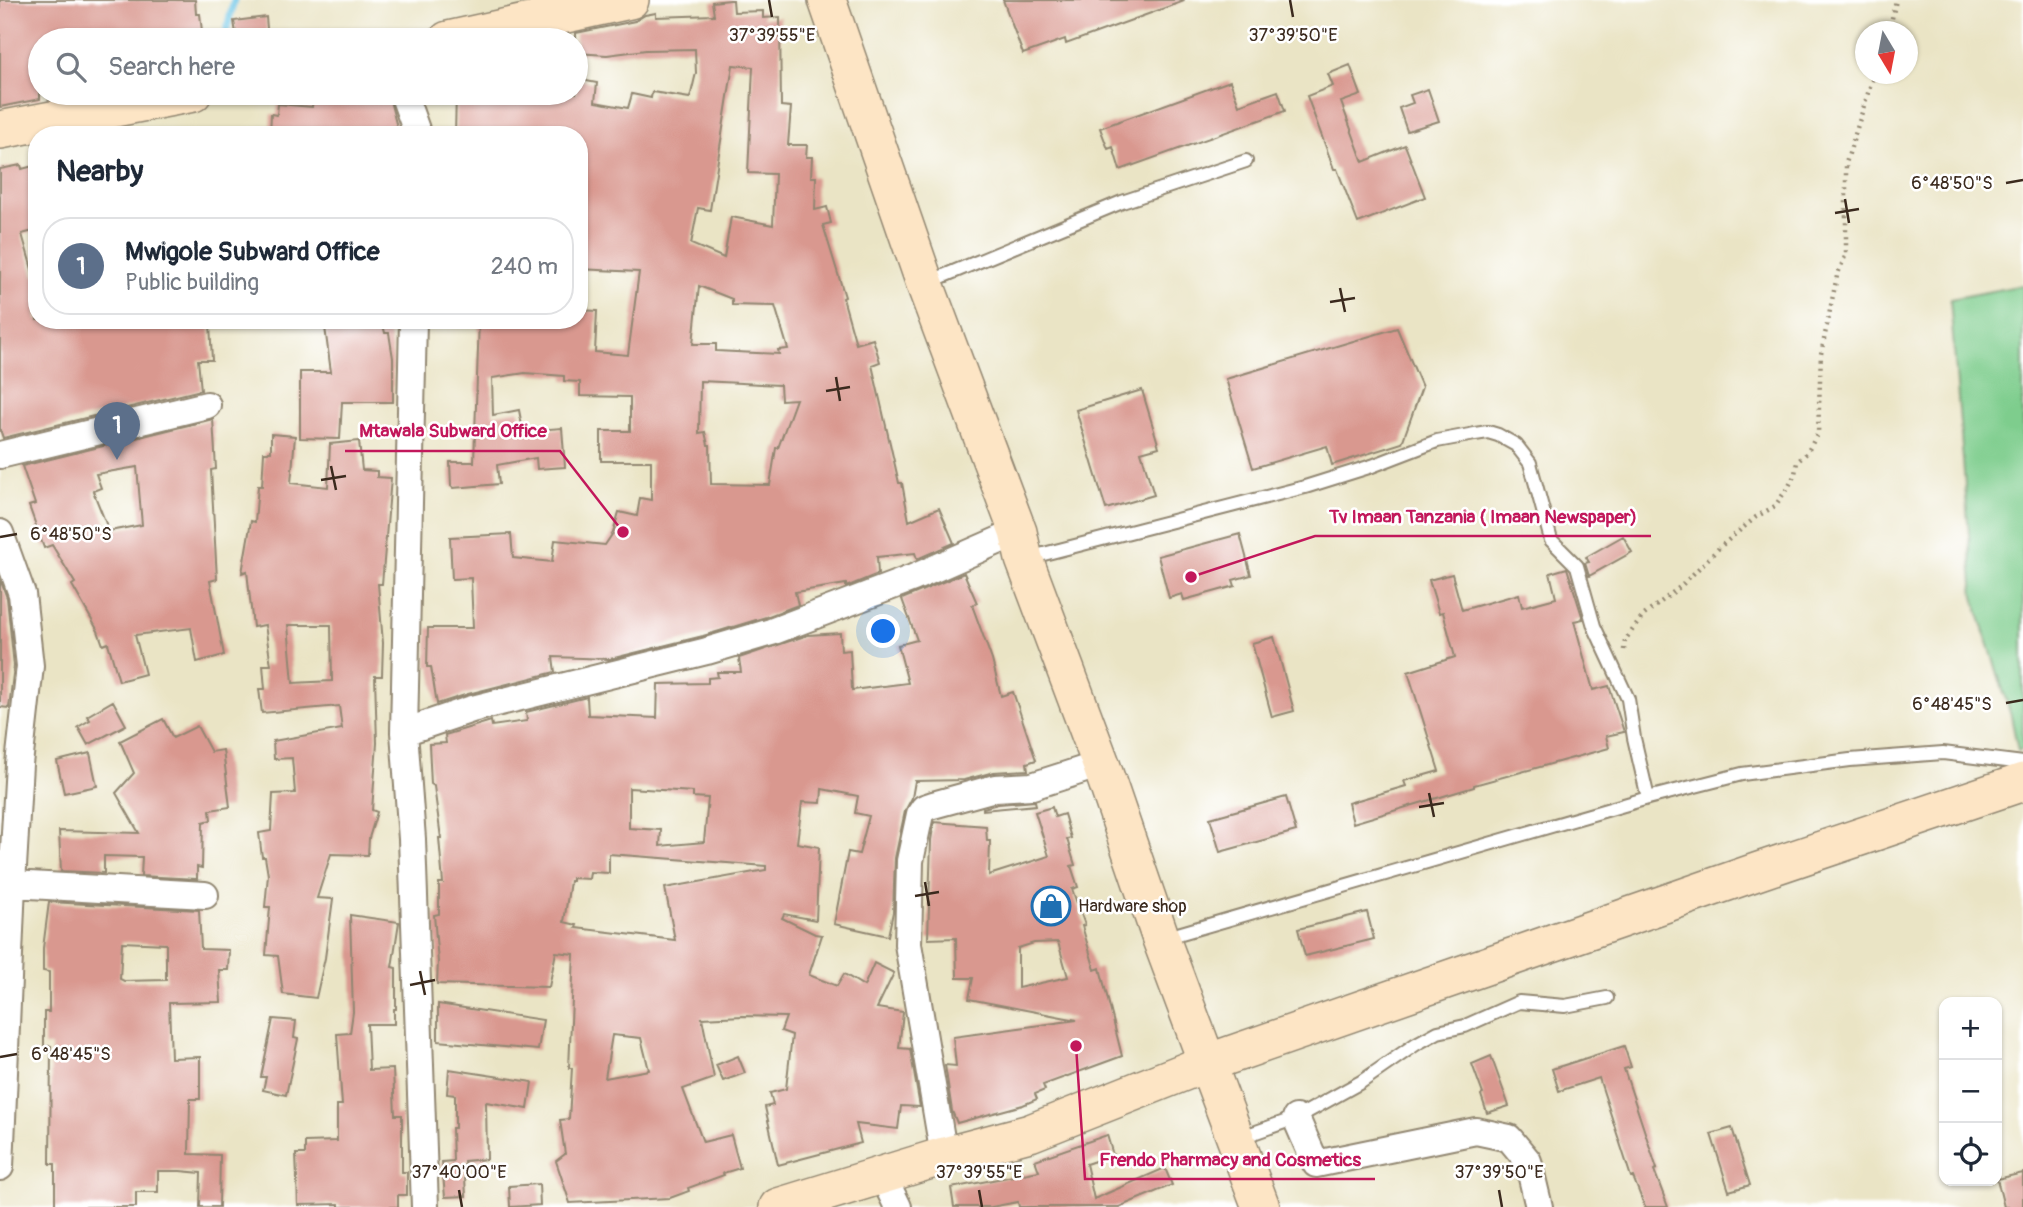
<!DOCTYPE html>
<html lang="en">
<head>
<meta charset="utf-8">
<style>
	:root { --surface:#fff; --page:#f6f6f7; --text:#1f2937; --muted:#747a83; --line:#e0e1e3; --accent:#1f6fb2 }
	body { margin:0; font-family:Pangolin,sans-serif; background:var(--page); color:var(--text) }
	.controls { position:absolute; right:21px; bottom:21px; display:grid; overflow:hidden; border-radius:14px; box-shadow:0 2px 5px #0004 }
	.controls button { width:63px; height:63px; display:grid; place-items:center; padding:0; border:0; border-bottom:2px solid var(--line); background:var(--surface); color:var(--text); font:35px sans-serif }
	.compass { position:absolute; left:1855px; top:21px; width:63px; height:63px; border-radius:50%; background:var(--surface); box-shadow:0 2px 5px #0004; rotate:170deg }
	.you { position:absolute; left:884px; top:632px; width:24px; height:24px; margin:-18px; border:5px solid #fff; border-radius:50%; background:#1a73e8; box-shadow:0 0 0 10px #1a73e833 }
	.badge { display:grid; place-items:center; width:46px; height:46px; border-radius:50%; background:var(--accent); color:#fff; font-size:23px; font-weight:700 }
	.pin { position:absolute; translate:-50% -58px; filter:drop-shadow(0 2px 4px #0008) }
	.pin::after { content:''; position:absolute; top:37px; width:24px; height:21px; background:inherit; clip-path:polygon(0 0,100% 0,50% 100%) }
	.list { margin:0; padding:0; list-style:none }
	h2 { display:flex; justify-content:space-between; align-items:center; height:91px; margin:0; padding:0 28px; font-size:30px }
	h2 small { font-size:23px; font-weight:400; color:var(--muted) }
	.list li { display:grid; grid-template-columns:46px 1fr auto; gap:21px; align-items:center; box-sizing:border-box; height:98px; margin:0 14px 14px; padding:0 14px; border:2px solid var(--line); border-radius:28px }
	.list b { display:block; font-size:26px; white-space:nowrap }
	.list p { margin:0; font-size:23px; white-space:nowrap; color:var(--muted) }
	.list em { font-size:23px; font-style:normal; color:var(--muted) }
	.icon { flex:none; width:38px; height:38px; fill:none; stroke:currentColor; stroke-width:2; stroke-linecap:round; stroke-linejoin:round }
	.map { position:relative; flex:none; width:2023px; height:1207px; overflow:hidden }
	.search { position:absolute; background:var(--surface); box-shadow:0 2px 5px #0004; left:28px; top:28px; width:560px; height:77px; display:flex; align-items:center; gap:18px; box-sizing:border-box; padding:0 24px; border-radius:38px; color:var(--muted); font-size:26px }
	.panel { position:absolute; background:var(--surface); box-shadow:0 2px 5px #0004; left:28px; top:126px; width:560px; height:203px; border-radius:28px }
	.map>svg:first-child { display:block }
	.green { fill:#7ecd8d; stroke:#5c7c56; stroke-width:2 }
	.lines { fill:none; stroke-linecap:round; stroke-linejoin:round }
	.stream { stroke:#68c4e6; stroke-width:7 }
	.building { fill:#d9988f; fill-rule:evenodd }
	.lane-casing { stroke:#928772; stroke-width:16 }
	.street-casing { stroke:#928772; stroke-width:30 }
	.secondary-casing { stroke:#928772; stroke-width:40 }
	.path { stroke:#928772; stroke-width:4.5; stroke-dasharray:2 5; stroke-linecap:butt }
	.lane { stroke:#fff; stroke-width:12 }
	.street { stroke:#fff; stroke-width:26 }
	.secondary { stroke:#fde5c5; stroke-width:37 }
	.ticks { fill:none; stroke:#3b2a1e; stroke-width:2.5 }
	.labels { text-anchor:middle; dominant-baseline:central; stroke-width:5; stroke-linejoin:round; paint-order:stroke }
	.poi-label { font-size:18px; fill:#3b2a1e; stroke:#fff; text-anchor:start }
	.ticks-label { font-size:18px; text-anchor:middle; fill:#3b2a1e; stroke:#fff; stroke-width:5; stroke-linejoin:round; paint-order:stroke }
	.leader { fill:none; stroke:#c2185b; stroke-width:2.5 }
	.callout-dot { fill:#c2185b; stroke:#fff; stroke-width:2.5 }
	.callout-label { font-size:19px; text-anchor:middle; font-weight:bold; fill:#c2185b; stroke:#fff; stroke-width:5; stroke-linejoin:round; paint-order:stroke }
</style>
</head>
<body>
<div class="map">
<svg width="2023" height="1207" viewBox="0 0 2023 1207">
	<rect width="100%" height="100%" fill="#fff"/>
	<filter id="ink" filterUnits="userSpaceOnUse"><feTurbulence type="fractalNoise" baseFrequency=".0143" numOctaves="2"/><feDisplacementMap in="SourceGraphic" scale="14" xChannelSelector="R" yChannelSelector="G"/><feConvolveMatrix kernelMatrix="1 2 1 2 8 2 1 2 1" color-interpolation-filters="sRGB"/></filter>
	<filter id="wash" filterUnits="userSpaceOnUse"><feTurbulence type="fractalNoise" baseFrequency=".00686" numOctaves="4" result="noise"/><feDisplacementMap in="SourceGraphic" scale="28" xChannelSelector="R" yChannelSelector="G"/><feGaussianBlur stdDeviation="1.57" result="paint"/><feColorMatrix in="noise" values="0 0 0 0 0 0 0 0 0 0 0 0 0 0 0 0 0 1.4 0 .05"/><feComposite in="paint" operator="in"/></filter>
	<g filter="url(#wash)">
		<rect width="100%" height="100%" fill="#eae4c5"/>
		<path class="green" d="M2023,285v464l-5,2 -7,-35 -37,-119 -24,-298z"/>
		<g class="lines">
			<path class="stream" d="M224,40l10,-40"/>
		</g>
		<g id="blocks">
			<path class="building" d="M0,0h195l1,14h4l3,26h-35l-1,-7 -44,7h-83v59l-40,8z
				M730,0h3l1,12 29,-1v7l17,-1 1,89 10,1 -3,38h19l-1,12h6l-1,20h5l-1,33 12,-3 4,16 -8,2 22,72 -2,1 13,46 17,-5 7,23 -8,3 27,118h3l7,38 30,-13 15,35 -37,16 -2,-6 -38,4 1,17 -32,13v-3l-51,8 3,13 -32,12 -63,19 -93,23 -57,-2 2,15 -87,22 -31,10 -6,-37h-4l1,-39h45l-2,-50 -19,1 -2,-42 61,-3 2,24 39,4 3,-22 50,5 8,-12 6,-21 18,4 3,-18 11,2v-39h-50v-30h29v-34l-50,-1v-14l-16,-1v-5l-39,-3 -33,5 1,37 26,-5 4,21 39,-3 3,39 -28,2 -1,-11 -39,7 2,19 -46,4 -2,-2 -1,-24h24l5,-142h100v-10l18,1 -2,41 33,3 11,-83 -60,-3v-134h-124l1,-42h120v-14l21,4 -2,19 33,6 4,-14 19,4 1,-6 38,6 6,-25 -1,-24 -49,1 -39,5 -31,-2v-20l59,-12 10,-6 11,-2v4l58,-2 -2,-13zM733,65l20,2 -5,106 27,1 -2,51 -42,-8 -7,41 -33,-14 7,-36 12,2zM699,286l33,13v6l43,1 13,43 -10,1 1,4 -63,-3v-7h-23zM700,381l80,4 1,15 15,-1 -18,49h-2l-6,37 -59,-1 -1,-39h-2l-3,-13 -6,1z
				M1003,0h180l1,1 -118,43 -1,-5 -42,15z
				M266,17l2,23h-31l-3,-19z
				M1350,65l11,30 -20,7 22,60 42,-17 20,52 -67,26 -21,-54h-3l-27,-73 26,-10 -5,-12z
				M1230,81l9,24 39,-14 7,20 -165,59 -7,-23 -5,2 -8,-21z
				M1428,89l11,32 -32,10 -8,-23 14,-5 -3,-8z
				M330,93h58l11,42h-129l1,-21 6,1 1,-11 34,3 1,-8h17z
				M21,165l1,4 15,-4v65l-15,4 12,42 3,-1v45h163v4h10l2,36h-14l3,30 -198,48 -3,-9v-260z
				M324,320h58l3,13h4l4,25v44h-51l-2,37 -40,-1v-66h31z
				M1397,328l25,59 -20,56 -70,22 -5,-19 -74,22 -27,-89z
				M1142,390l17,57 -18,5 13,43 -48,14 -30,-99z
				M213,419l3,50 -5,1 6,109 -7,2 14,74 -27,7 -6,-34 -56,7 10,39 -26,7 -11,-38 -5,2 -5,-14 -26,-46 3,-2 -23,-38 -8,3 -15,-42 6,-2 -13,-38zM137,467l5,58 -33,6 -16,-40 8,-3 -5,-14z
				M271,434l24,2 -4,47 37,4 2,-43 29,-3 3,29 15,1v6l14,1 -9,106h-4l5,59 -1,33h-7l2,67 -5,67 5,2 -8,26 -1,17 -37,-1 -14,44 16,1 -8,59 -9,40 -33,-4 -5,-38 -12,-1 4,-48h-5l3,-32 -3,-18h-3l-3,-24 12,-2 2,-37 22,-1 -3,-35 -18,1 -1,-18 69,-12 -3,-23 -77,7 -3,-24h6l-2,-24h8l-6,-40 -12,2 -6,-56 -5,2 9,-52 4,1 3,-36h4l2,-34h7zM288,625h43l1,56 -39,2z
				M1240,534l11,41 -18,5 2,6 -51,14 -2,-6 -13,4 -11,-42z
				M1623,536l9,16 -43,24 -4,-13 4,-1 -3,-5z
				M1567,568l16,51 -9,2 19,69 16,-4 15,46 -18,4 3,12 -135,37v2l-121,36 -5,-20 58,-17 -2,-5 35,-10 -31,-99 47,-15 -12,-45 -4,1 -10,-33 23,-6 10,36 57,-16 3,13 34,-9 -6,-25z
				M964,573l13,30 -5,2 20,55 9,36 12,-4 23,68 -9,3 1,7 -34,2 -30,8 -49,1 -3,17 -7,13 -10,47 -2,54 -5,24 -54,-12 14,-72 11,2 10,-38 -14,-3 3,-17 -36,-7 -1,14 -19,-1 -5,41 22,4 -3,73 -32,-6 -2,4 33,16 7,1 -13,40 28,11 7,-12 20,12 10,-23 20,10 -17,35 26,4 -4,36 11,1 10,58 -19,-1 -3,23 -42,-5 5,19 -83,22 -13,-58 8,-2 -3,-12 16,-4 6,-54 -11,-4 5,-14 -43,-1 -41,2 12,60 -31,11 20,53 28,-7 9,33 -17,5 1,2 -36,13 1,3 -19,7 -100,5 -14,-42 9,-7 -5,-34 9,-1 3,-51h-3l5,-114 -18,-2 -7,35 -112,-3 1,-22 -4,-47 5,-1v-31h4l-4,-45h2l-7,-52 -3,-2 -2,-40 17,-1 -1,-8 46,-14 1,5 35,-5 -1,-9 61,-15 1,18 69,3 1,-34 50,-1v-5l10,-1 -1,-5h24l-2,-14 69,-23 32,-2 1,18 9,-1 2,40 56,-7 -10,-38 19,-5 -15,-41zM629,788l64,4v5l15,1 -4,44 -44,4 1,-16 -32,-2zM609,854l157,12v4l-101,18 10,52 -99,-12 1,-3 -13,-3 6,-41h2v-3l17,1 1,-7 19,1zM612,1035l29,3 8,32 -44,8z
				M0,579l7,19 7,68 -5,42 -9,-1z
				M1274,637l20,74 -22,6 -20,-74z
				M113,701l13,24 -38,20 -10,-18 12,-7 -3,-4z
				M163,719l10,19 24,-12 14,26 12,-2 7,57 -20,3 1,10 -8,2 -1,46 -5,-1v12l-56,-3 1,-19 -38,-1v17l-43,-2 -2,-40 80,2 -23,-40 18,-20 -14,-32z
				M90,753l7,33 -33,7 -7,-32z
				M1286,797l10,34 -76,21 -10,-34z
				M1035,801l1,4 -53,5v-2l15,-4z
				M1052,807l3,10 9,-3 7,24 -4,1 8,26 -4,1 7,21 -6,2 13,36 -3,1 13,44 5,-2 22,88 -79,29 2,5 -10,4 2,5 -14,6 -66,18 -5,-12 -7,-46 11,1 -3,-29 124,-17 -108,-21 4,-21h-16l-1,-40 -28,1 3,-99 3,-18 52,4 1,15h3l-1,34 60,-19 -14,-44zM1058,942l10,35 -50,11v-40l16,-5z
				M49,902l150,8 2,39 28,1 -1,20h-9l2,32 -52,1 2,55 29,-1v42h-10l-1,55 31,1 -1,52h-19l1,-34 -21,-2h-22v21h-22v15h-81v-43h-5l1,-118h-7v-34h5v-40l-6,-1v-23zM122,942l44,2v36l-42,1 -4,-2z
				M1367,912l7,27 -69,17 -7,-27z
				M350,915l49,7 -7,45 4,1v41h-2v15h-27l2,46 24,-1 2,46h7v57h5v23h-9v12h-59v-3l-41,1 -2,-51h9v-12l32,-1v-36h5l-5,-71 13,-1 3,-21z
				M438,1004l105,16 -5,30 -100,-9z
				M273,1019l23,2 -2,17 4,1 -12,56 -23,-5 3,-13h-5z
				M1624,1046l7,21 -7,2 33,100 -3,1 14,37h-23l-12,-30h-2l-32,-99 -40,13 -7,-22z
				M738,1056l7,17 -22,8 -7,-16z
				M1491,1056l18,50 -22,7 -6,-18 2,-1 -11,-30z
				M449,1069l83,13 -4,27 -42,-7 1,57 -23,2 2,35 -21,1 -3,-35 11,-1 -1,-33h3v-33l-8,-1z
				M1732,1128l18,57 -21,6 -18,-57z
				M1107,1135l6,20 -27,9 8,35 71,-31 7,17 -53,22h-100l-1,-5 -27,5h-37l-3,-19 88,-17 -4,-11z
				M2023,1173v34h-19l-7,-28z
				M539,1184l1,21 -30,2 -1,-21z"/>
		</g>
	</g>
	<g filter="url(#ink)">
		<use href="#blocks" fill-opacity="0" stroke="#928772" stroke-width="2"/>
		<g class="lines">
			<defs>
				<path id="lane" d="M929,282l193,-80 124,-41
					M1028,558l277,-71 67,-21 65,-25 38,-7 13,-2 10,3 18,10 14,18 21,77 26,26 17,60 34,73 6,39 14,60
					M1164,938l484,-140 94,-24 108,-14 93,-7 80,10
					M1239,1138l57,-20 65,-36 55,-38 22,-12 27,-6 54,-24 46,4 42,-8"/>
				<path id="street" d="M403,93l15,42
					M413,320l-9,412 8,107 13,368
					M0,455l207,-50
					M0,533l22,61 8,72 -11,98 -7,120 -12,283
					M404,732l68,-23 235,-58 64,-19 142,-54 105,-46
					M12,884l193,11
					M1296,1118l20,46 160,-33 33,7 19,23 11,46
					M944,1156l-36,-212 2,-83 10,-47 4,-6 9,-3 62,-17 37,-2 69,-22
					M883,1176l15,31"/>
				<path id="secondary" d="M827,0l98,284 93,248 6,27 77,205 60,175 100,268
					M448,40l182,-40
					M0,130l193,-37
					M778,1207l166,-51 86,-23 177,-70 552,-192 264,-89"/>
			</defs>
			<use href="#lane" class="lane-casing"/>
			<use href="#street" class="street-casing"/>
			<use href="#secondary" class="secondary-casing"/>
			<path class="path" d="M1889,32l7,-32
				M1624,650l1,-10 18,-24 38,-30 39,-39 36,-30 19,-11 14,-20 6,-12 2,-12 10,-9 11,-20 3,-79 16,-78 9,-22v-91l28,-89"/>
			<use href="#lane" class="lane"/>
			<use href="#street" class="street"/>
			<use href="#secondary" class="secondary"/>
		</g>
	</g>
	<path class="ticks" d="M769,0l3,17M1290,0l3,17M2006,183l17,-3M1845,199l4,24M1835,213l24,-4M1340,288l5,24M1330,302l25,-4M836,377l4,24M826,391l24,-4M331,466l5,24M321,480l25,-4M0,537l17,-3M2006,703l17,-3M1429,793l5,24M1419,807l25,-4M925,882l4,24M915,896l24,-4M420,971l5,24M410,985l25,-5M0,1057l17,-3M459,1190l3,17M979,1190l3,17M1499,1190l3,17"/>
	<defs>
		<symbol id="shop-ring" viewBox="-11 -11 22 22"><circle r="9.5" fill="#fff" stroke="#1f6fb2" stroke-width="1.5"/><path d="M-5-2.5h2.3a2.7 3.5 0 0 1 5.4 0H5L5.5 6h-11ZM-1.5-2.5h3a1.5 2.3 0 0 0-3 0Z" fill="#1f6fb2"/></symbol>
	</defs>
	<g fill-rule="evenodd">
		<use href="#shop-ring" x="1029" y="884" width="44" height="44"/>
	</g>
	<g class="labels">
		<g class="poi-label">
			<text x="1078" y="906">Hardware shop</text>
		</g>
	</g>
	<g class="ticks-label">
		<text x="772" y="41">37°39'55"E</text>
		<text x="1293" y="41">37°39'50"E</text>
		<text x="1952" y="189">6°48'50"S</text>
		<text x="71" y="540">6°48'50"S</text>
		<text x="1952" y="710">6°48'45"S</text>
		<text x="71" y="1060">6°48'45"S</text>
		<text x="459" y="1178">37°40'00"E</text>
		<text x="979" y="1178">37°39'55"E</text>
		<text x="1499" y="1178">37°39'50"E</text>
	</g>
	<path class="leader" d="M623 532L560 451H345M1191 577L1315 536H1651M1076 1046L1085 1179H1375"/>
	<g class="callout-dot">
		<circle cx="623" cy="532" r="7"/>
		<circle cx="1191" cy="577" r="7"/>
		<circle cx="1076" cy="1046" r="7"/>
	</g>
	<g class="callout-label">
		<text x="453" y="437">Mtawala Subward Office</text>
		<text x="1483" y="523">Tv Imaan Tanzania ( Imaan Newspaper)</text>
		<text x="1230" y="1166">Frendo Pharmacy and Cosmetics</text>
	</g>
</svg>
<div class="controls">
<button>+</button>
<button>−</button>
<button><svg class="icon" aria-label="locate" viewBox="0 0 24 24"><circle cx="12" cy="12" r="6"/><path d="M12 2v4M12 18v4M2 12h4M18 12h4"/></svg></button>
</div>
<svg class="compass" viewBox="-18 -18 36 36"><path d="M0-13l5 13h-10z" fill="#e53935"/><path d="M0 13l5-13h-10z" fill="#747a83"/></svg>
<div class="you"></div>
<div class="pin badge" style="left:117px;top:460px;background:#5c6f8a">1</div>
<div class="search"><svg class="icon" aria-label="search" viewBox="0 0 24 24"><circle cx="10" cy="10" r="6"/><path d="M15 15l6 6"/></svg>Search here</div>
<section class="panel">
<h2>Nearby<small></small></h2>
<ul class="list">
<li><span class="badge" style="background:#5c6f8a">1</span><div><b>Mwigole Subward Office</b><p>Public building</p></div><em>240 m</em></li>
</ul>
</section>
</div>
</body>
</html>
